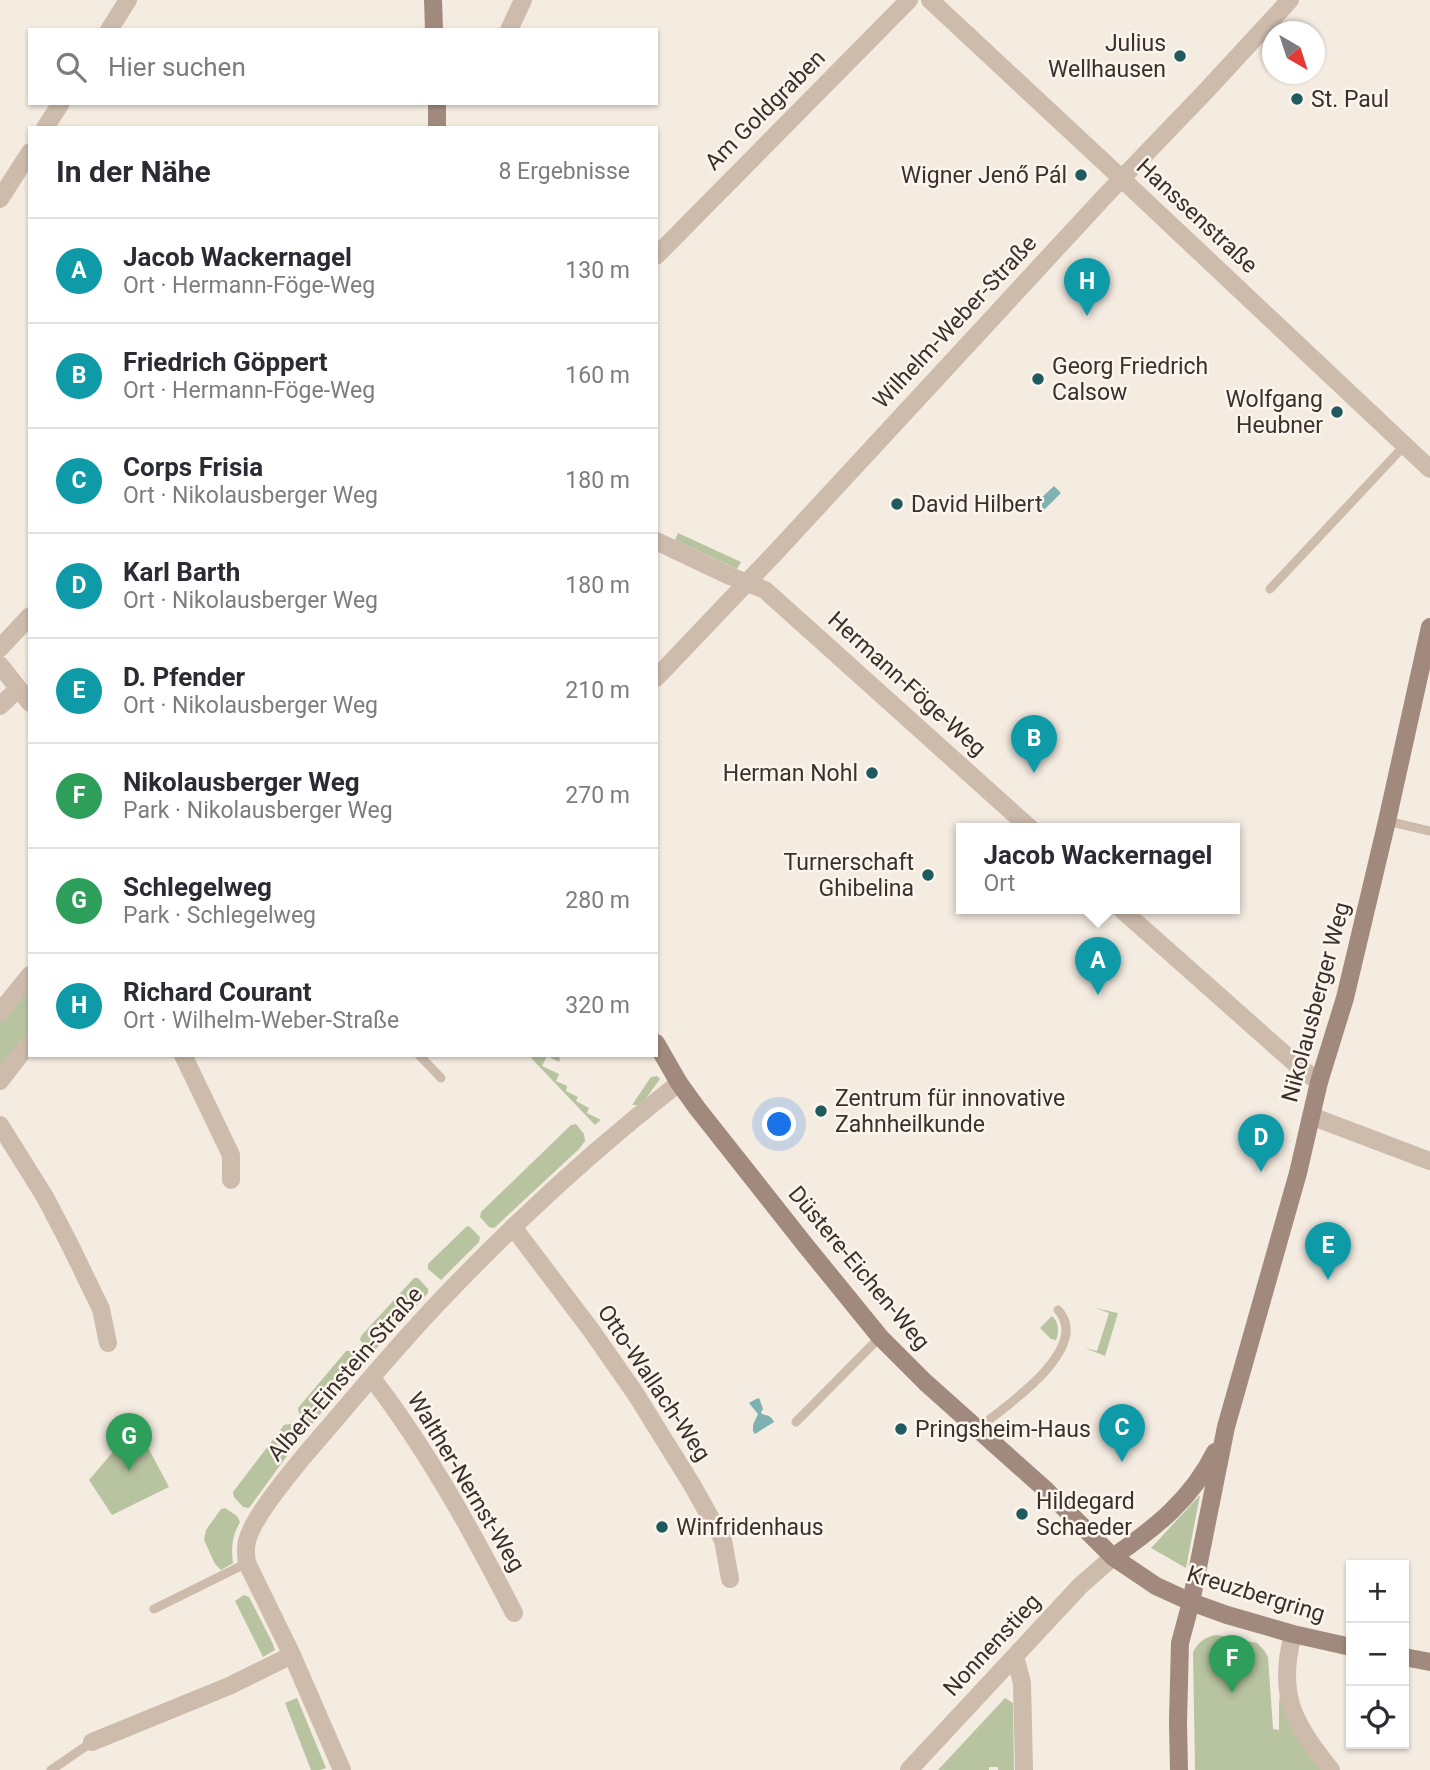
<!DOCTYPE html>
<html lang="de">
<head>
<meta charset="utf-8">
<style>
	:root { --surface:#fff; --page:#f7f7f7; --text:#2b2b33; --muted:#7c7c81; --line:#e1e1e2; --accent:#7c3aed }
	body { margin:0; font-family:Roboto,sans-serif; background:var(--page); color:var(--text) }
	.controls { position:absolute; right:21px; bottom:21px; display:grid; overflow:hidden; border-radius:0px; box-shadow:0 2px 5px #0004 }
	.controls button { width:63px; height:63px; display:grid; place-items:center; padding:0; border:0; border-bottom:2px solid var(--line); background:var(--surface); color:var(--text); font:35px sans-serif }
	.compass { position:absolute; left:1262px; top:21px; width:63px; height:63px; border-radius:50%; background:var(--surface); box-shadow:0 2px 5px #0004; rotate:141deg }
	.you { position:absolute; left:780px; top:1125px; width:24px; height:24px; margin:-18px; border:5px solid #fff; border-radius:50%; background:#1a73e8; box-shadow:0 0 0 10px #1a73e833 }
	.badge { display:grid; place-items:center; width:46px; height:46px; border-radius:50%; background:var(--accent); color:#fff; font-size:23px; font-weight:700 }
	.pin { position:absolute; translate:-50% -58px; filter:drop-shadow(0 2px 4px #0008) }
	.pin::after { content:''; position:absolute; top:37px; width:24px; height:21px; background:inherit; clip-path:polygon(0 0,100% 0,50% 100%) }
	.popup { position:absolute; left:956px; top:823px; width:284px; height:91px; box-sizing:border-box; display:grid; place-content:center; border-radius:0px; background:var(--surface); filter:drop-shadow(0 2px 5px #0005); font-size:23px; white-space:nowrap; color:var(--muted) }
	.popup b { font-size:26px; color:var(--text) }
	.popup::after { content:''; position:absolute; left:50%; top:100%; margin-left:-14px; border:14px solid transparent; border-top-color:var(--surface) }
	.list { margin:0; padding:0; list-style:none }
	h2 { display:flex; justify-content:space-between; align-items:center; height:91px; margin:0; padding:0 28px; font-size:30px }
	h2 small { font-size:23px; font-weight:400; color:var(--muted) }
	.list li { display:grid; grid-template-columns:46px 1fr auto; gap:21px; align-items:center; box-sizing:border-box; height:105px; padding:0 28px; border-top:2px solid var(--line) }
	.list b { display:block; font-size:26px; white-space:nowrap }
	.list p { margin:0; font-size:23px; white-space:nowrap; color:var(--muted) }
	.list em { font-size:23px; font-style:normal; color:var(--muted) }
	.icon { flex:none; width:38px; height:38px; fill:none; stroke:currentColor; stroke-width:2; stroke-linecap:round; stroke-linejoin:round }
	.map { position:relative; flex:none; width:1430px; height:1770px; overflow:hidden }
	.search { position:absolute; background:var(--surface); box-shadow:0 2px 5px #0004; left:28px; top:28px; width:630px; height:77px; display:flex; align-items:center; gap:18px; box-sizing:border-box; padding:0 24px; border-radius:0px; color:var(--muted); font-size:26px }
	.panel { position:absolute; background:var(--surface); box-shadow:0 2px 5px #0004; left:28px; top:126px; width:630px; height:931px; border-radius:0px }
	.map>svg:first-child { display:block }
	.green { fill:#b8c4a0 }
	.water { fill:#7fb0b2 }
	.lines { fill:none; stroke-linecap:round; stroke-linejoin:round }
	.lane { stroke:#cdbbac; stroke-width:9 }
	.street { stroke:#cdbbac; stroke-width:18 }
	.secondary { stroke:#a18a7d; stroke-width:18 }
	.poi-dot { fill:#1f5a5e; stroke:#fbf5ee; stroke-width:2.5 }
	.labels { text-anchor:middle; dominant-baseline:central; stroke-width:5; stroke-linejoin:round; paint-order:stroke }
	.poi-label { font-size:23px; fill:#3b302b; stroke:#fbf5ee; text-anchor:start }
	.street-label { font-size:23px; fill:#3b302b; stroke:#fbf5ee }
</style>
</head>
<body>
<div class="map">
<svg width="1430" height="1770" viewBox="0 0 1430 1770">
	<rect width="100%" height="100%" fill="#f4ebe1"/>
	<path class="green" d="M678,533l63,29 -4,7 -62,-29z
		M30,986v44l-30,38v-47z
		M531,1055h28l1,4 -1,3 -12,-6 -5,10 17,8 -3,7 11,5 -1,5 12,6 -2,4 13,7 -2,5 14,7 -6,5 -63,-66z
		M657,1076l3,3 -19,26h-9l19,-28z
		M576,1124l8,10 1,7 -6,8 -85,79 -5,-1 -9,-10 1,-5 90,-87z
		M467,1226l3,1 10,10 -1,5 -38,38 -13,-11v-5z
		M414,1278h4l10,11v4l-54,58 -4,-1 -10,-10 1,-4z
		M1095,1308l23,5 -13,43 -20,-8 12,3 12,-38z
		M1052,1316c7,6 7,16 4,24l-5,-1 -11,-11z
		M346,1351h5l10,9v5l-49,59c-6,-2 -14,-9 -14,-16z
		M290,1424l9,9 1,5 -51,70 -6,-1 -9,-10 -1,-5 51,-67z
		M136,1425l33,62 -57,28 -23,-35z
		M1200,1495l-14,73 -35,-20z
		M225,1508l12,8 3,6c-8,14 -9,26 -7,41l-12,7 -6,-6 -11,-24 2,-10 15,-21z
		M244,1595l5,2 24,47 2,6 -12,7 -28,-56z
		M1217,1635l40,8 7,7 4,7 5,72 6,1v-26l1,-10 42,76h-127l-2,-118c5,-10 13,-16 24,-17z
		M297,1698l29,70 -6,2h-9l-26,-67z
		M1005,1698l8,5 1,67h-16v-3h-9v3h-51z"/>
	<path class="water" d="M1054,486l7,7 -18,18 -5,-4 -1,-5z
		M759,1398l4,11 -2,3 1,2c7,2 9,2 12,8l-19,12 -2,-3v-6l5,-11 -9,-11 7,-4z"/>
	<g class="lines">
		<path class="lane" d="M1270,589l135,-144
			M1387,821l43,10
			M419,1055l22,23
			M796,1422l84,-85
			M978,1428c26,-20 115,-80 80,-118
			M154,1609l93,-46
			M51,1770l41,-28"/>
		<path class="street" d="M930,0l175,163 325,306
			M109,30l19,-30
			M509,30l14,-30
			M45,128l16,-25
			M0,199l30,-47
			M656,256l253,-256
			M656,541l74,35 35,14 266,239
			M0,648l30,-32
			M0,665l30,38
			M656,678l120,-126 329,-356 100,-104 85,-92
			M0,706l18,-17
			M1121,909l177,157 21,16
			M0,1012l30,-37
			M183,1055l48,100v25
			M0,1081l30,-39
			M1311,1116l119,45
			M0,1125l45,72 24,46 32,66 7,34
			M513,1227l78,103 44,63 56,90 32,57 7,39
			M372,1378c56,73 100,153 142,235
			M1293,1634c-16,61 0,88 38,136
			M1015,1656l7,27 2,87
			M92,1742l137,-56 63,-31
			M342,1770l-50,-115 -45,-92c-1,-7 -2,-14 0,-22 6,-24 41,-65 57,-85 45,-52 89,-106 136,-155 74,-78 154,-152 239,-218
			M909,1770l171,-184 33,-29"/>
		<path class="secondary" d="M433,0l1,30
			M437,103v25
			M656,1043l23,40 18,25 109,138 74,91 45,45 122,109 66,66 43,29 35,16 36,13 66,19 58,13
			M1113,1557c42,-29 79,-58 102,-105
			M1404,1657l26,5
			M1179,1770l-1,-48 2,-79 11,-41 35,-175 72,-254 21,-91 26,-84 42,-177 43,-194"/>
	</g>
	<g class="poi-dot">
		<circle cx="1180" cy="56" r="7"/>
		<circle cx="1297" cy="99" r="7"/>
		<circle cx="1081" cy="175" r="7"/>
		<circle cx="1038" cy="379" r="7"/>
		<circle cx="1337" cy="412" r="7"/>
		<circle cx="897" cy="504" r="7"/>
		<circle cx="872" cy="773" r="7"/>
		<circle cx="928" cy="875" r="7"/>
		<circle cx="821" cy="1111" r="7"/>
		<circle cx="901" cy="1429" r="7"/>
		<circle cx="1022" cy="1514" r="7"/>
		<circle cx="662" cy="1527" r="7"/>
	</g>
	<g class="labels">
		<g class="poi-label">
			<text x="1166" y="43" text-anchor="end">Julius<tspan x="1166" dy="26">Wellhausen</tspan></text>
			<text x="1311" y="99">St. Paul</text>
			<text x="1067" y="175" text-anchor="end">Wigner Jenő Pál</text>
			<text x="1052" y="366">Georg Friedrich<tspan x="1052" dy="26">Calsow</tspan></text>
			<text x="1323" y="399" text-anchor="end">Wolfgang<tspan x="1323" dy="26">Heubner</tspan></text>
			<text x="911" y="504">David Hilbert</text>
			<text x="858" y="773" text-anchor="end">Herman Nohl</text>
			<text x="914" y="862" text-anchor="end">Turnerschaft<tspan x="914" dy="26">Ghibelina</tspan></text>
			<text x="835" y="1098">Zentrum für innovative<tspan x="835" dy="26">Zahnheilkunde</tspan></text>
			<text x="915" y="1429">Pringsheim-Haus</text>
			<text x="1036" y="1501">Hildegard<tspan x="1036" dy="26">Schaeder</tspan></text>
			<text x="676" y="1527">Winfridenhaus</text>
		</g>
		<g class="street-label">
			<text transform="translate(765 110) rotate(-45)">Am Goldgraben</text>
			<text transform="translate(1197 216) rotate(43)">Hanssenstraße</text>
			<text transform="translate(955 322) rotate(-47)">Wilhelm-Weber-Straße</text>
			<text transform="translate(907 684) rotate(42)">Hermann-Föge-Weg</text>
			<text transform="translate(1316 1002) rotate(-75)">Nikolausberger Weg</text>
			<text transform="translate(859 1268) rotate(50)">Düstere-Eichen-Weg</text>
			<text transform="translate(345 1374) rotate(-49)">Albert-Einstein-Straße</text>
			<text transform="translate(654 1383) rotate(56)">Otto-Wallach-Weg</text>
			<text transform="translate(466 1482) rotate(59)">Walther-Nernst-Weg</text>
			<text transform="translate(1256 1594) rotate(17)">Kreuzbergring</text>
			<text transform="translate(992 1645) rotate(-47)">Nonnenstieg</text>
		</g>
	</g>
</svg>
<div class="controls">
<button>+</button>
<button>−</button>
<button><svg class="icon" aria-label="locate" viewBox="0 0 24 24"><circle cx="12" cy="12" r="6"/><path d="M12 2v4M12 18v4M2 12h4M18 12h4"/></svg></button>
</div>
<svg class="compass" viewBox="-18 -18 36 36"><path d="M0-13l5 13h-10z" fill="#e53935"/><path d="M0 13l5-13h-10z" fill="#7c7c81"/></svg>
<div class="you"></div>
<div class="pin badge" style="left:1098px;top:995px;background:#0f9aa8">A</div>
<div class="popup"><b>Jacob Wackernagel</b>Ort</div>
<div class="pin badge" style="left:1034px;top:773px;background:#0f9aa8">B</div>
<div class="pin badge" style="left:1122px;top:1462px;background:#0f9aa8">C</div>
<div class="pin badge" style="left:1261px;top:1172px;background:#0f9aa8">D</div>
<div class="pin badge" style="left:1328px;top:1280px;background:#0f9aa8">E</div>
<div class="pin badge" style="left:1232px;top:1693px;background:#2e9e5b">F</div>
<div class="pin badge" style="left:129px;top:1471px;background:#2e9e5b">G</div>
<div class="pin badge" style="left:1087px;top:316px;background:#0f9aa8">H</div>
<div class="search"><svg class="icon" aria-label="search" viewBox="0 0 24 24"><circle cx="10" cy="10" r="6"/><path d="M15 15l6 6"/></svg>Hier suchen</div>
<section class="panel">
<h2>In der Nähe<small>8 Ergebnisse</small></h2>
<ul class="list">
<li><span class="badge" style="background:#0f9aa8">A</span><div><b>Jacob Wackernagel</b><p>Ort · Hermann-Föge-Weg</p></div><em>130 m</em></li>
<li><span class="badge" style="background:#0f9aa8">B</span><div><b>Friedrich Göppert</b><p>Ort · Hermann-Föge-Weg</p></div><em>160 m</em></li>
<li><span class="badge" style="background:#0f9aa8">C</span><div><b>Corps Frisia</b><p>Ort · Nikolausberger Weg</p></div><em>180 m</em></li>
<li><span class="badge" style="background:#0f9aa8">D</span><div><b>Karl Barth</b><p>Ort · Nikolausberger Weg</p></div><em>180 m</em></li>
<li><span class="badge" style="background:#0f9aa8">E</span><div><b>D. Pfender</b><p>Ort · Nikolausberger Weg</p></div><em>210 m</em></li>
<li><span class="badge" style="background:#2e9e5b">F</span><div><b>Nikolausberger Weg</b><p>Park · Nikolausberger Weg</p></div><em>270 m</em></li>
<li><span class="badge" style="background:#2e9e5b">G</span><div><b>Schlegelweg</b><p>Park · Schlegelweg</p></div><em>280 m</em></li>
<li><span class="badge" style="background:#0f9aa8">H</span><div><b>Richard Courant</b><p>Ort · Wilhelm-Weber-Straße</p></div><em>320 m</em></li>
</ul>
</section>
</div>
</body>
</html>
